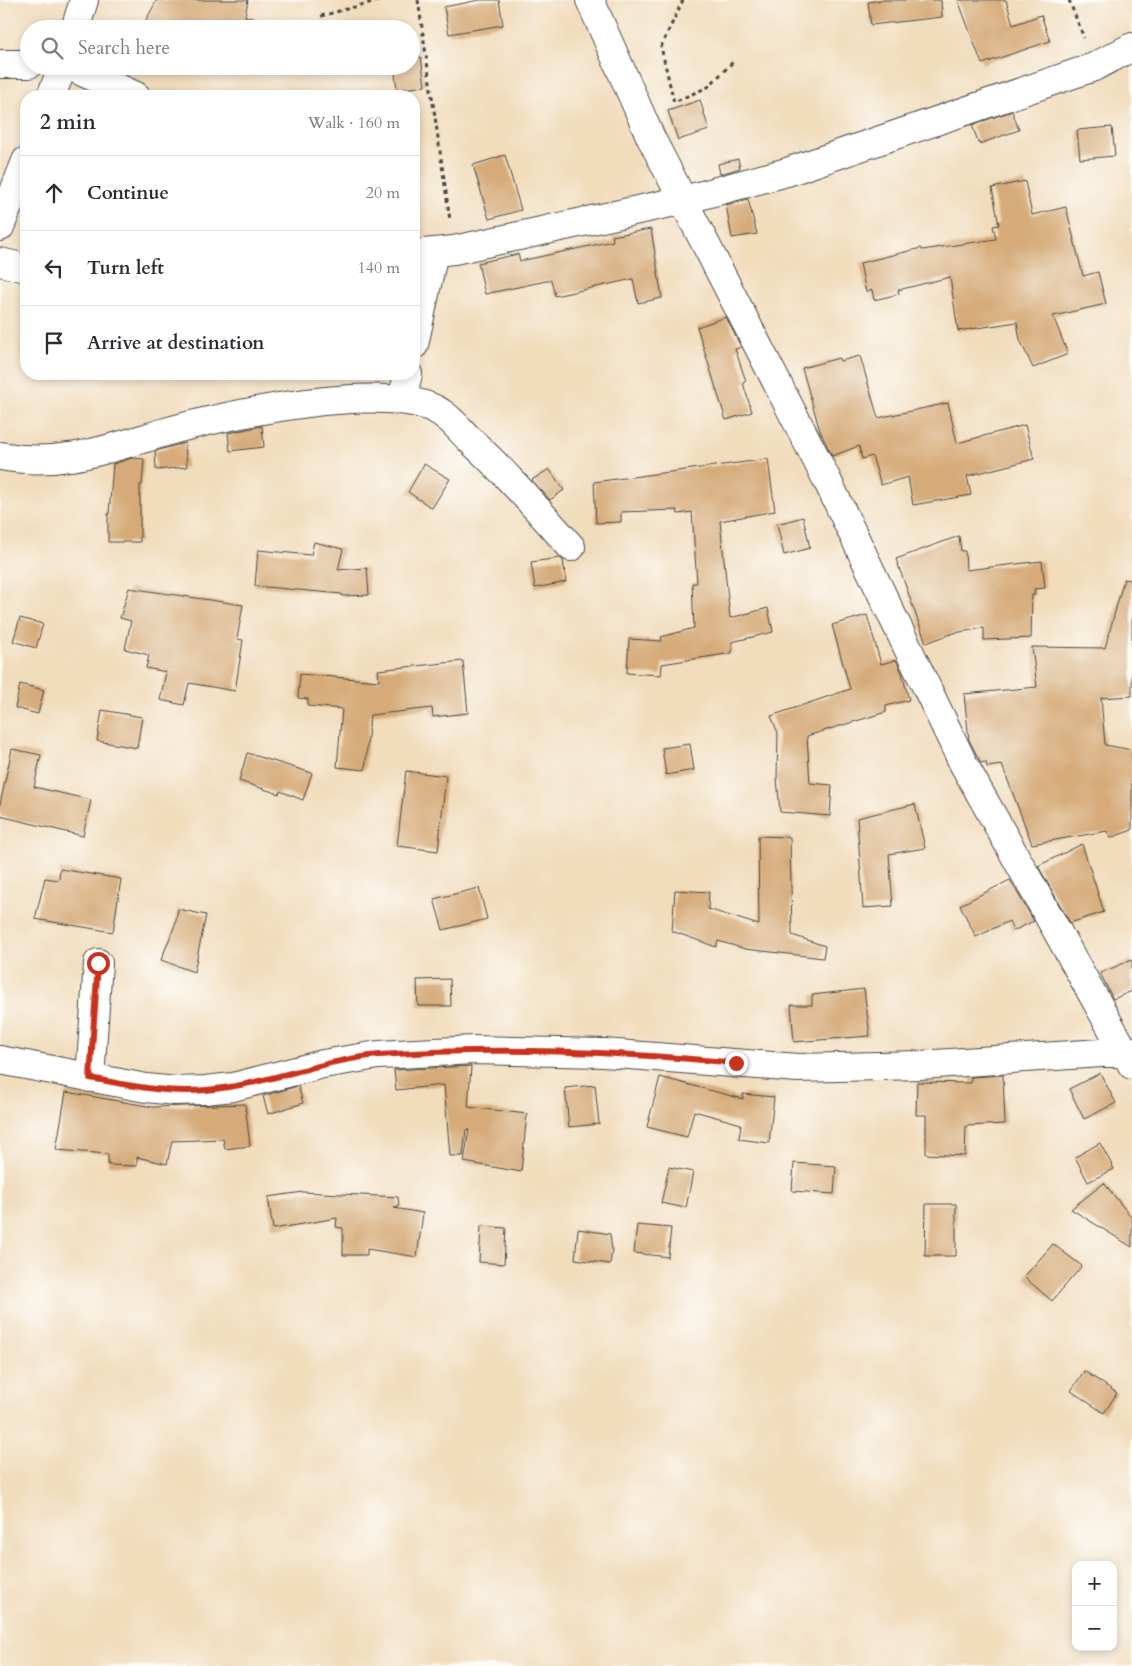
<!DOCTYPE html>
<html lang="en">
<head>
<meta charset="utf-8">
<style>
	:root { --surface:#fff; --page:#f2f2f3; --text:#2b2b33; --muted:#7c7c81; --line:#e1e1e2 }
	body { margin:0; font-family:Cardo,serif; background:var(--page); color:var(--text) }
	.controls { position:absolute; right:15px; bottom:15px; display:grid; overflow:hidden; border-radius:10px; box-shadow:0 2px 8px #0003 }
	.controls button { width:45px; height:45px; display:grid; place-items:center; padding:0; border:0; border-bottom:1px solid var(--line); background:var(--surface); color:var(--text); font:25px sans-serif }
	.stop { position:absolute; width:15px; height:15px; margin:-11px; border:4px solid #c8321e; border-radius:50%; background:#fff }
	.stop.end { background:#c8321e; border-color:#fff; box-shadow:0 1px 5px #0008 }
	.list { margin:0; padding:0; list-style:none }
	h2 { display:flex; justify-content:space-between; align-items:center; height:65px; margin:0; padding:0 20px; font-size:21px }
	h2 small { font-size:16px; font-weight:400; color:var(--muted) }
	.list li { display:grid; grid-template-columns:32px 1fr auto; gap:15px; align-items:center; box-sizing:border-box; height:75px; padding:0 20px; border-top:1px solid var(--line) }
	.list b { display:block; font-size:19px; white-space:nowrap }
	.list em { font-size:16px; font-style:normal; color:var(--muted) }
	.icon { flex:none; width:28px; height:28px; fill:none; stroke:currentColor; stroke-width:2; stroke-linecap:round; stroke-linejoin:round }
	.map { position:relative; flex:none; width:1132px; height:1666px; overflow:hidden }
	.search { position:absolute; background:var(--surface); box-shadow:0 2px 8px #0003; left:20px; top:20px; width:400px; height:55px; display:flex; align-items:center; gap:12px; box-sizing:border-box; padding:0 18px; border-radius:28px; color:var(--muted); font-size:19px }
	.panel { position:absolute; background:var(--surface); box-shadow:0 2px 8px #0003; left:20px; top:90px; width:400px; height:290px; border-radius:20px }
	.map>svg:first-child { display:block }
	.building { fill:#d6ab79 }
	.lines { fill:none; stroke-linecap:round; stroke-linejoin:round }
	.street-casing { stroke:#494641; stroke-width:30 }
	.path { stroke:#494641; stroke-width:3; stroke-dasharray:4 4; stroke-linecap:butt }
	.street { stroke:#fff; stroke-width:28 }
	.route { stroke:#c8321e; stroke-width:6 }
</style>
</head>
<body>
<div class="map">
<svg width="1132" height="1666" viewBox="0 0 1132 1666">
	<rect width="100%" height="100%" fill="#fdfcf7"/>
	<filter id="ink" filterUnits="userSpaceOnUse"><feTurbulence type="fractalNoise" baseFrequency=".02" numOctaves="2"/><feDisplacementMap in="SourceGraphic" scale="10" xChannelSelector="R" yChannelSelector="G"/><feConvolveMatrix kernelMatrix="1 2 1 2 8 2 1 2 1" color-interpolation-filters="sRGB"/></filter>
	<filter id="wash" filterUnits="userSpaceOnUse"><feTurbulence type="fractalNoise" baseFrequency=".0096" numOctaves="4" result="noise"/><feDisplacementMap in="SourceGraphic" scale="20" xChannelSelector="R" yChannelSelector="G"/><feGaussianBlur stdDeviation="1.12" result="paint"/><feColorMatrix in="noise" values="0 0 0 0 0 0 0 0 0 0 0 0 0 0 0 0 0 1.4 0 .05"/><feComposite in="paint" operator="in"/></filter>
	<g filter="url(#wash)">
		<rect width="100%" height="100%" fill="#f1dcbc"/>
		<g id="blocks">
			<path class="building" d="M157,0h91l-3,16 31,10v3h-135z
				M480,0h19l4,25 -54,9 -5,-27z
				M881,0h60l1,17 -71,8 -3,-23z
				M958,0h48l7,25 28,-10 9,26 -68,23z
				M421,57l4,29 -28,4 -3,-24h17v-8z
				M700,100l9,30 -31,10 -10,-29z
				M1012,111l7,19 -40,14 -7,-19z
				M1112,127l3,29 -35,3 -3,-29z
				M505,155l16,55 -32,9 -16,-54z
				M738,159l2,9 -20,6 -2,-10z
				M1025,181l7,34 34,-8 17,69 15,-4 8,32 -53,12 15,38 -35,14 -13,-28 -3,-18 -59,9 -8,-54 -52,13 1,4 -25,6 -2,-10 -6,2 -6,-29 61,-15 1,2 74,-11 -3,-13 6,-1 -7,-37z
				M748,199l9,35 -25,4 -6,-33z
				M651,229l11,69 -24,5 -5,-24 -78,17 -4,-16 -66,14 -7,-31 40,-9 2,7 93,-20 -1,-5z
				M726,317l15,30 -6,2 11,32 -3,2 9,29 -26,8 -29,-93z
				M860,356l18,62 70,-15 9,40 68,-18 9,34 -67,17 4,19 -58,10 -5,-28 -27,8 -9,-29 -10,3 -3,-13 -27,10 -12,-25 -18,-63 37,-10 1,3z
				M262,426l2,21 -34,4 -2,-18z
				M185,443l2,24 -31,3 -1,-19z
				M132,458l12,1 -2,26h-2v57h-32v-28h1l4,-50z
				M768,459l7,52 -55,10 10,97 38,-10 5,24 -41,10v11l-70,11 -1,11 -34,-2 2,-34 33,2 -1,-4 33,-9 -2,-45h5l-5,-71 -14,2 -1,-4 -56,2v10l-25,1 -2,-41z
				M424,464l26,15 -18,29 -24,-16z
				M549,469l15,21 -14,10 -18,-20z
				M803,517l7,31 -26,7 -7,-31z
				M959,536l2,15h4l1,19 76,-9 3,27 -11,1 1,6h-3l-1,43 -47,2v-12l-30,5 -28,10 -30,-84z
				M314,542l29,7 -5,21 29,-2 2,27 -27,1v-2l-87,-8 3,-36 53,5z
				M560,558l3,2 3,22 -31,6 -4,-26z
				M1124,579l8,1v116l-31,2 4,47 27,5v80l-22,8 -3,-7 -75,13 -30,-79 -15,2 -1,-5 -5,1 -12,-23 -5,-46 73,-7 -5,-40 73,1z
				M129,588l114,17 -6,34 6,1 -8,51 -46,-8 -5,22 -24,-5 6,-28 -20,-4 3,-13 -24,-6 6,-28 -11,-3z
				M867,615l14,49 15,-4 6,13 7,27 -23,6v6l-79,24 3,47 22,2 -2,31 -50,-4 -3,-34 1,-45 -7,-17 79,-27 -18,-64z
				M20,618l23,6 -7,24 -23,-7z
				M463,661l5,52 -35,4 -1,-9 -62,7 -5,55 -28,-3 5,-58 -34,-3v-7l-10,-1 2,-24 79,7 -1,-11z
				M20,684l24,6 -6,24 -23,-6z
				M102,710l40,7 -5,31 -40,-7z
				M690,744l4,26 -28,5 -4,-27z
				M12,749l29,6 -7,32 57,13 -8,36 -83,-20v-12z
				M247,753l65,20 -9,27 -23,-9 -1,3 -40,-13z
				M406,771l40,5 -8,75 -41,-5z
				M915,804l10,44 -36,6 4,52 -30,2 -6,-90z
				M758,836l32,1 2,98 33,11 -2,12 -78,-9 -27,-8 -2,6 -44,-16 3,-41 34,2 -1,17 51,16z
				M1082,844l22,68 -34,11 -32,-57z
				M60,869l61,10 -8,53 -78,-13 10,-41 14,2z
				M1010,880l24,41 -21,10 -4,-10 -33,16 -16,-32z
				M479,888l8,31 -44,11 -9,-31z
				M178,909l28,6 -12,57 -33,-12 14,-35z
				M1132,960v31l-19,8 -13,-26z
				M450,979l1,27h-33l-1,-26z
				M864,989l6,47 -76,6 -3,-37h21v-10z
				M471,1066l-3,41 59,7 -6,58 -57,-10 5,-33 -3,1 -3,26h-13l-6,-71 -48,5 -2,-20z
				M1100,1073l16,30 -32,16 -15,-30z
				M1003,1075l2,49 -39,2 -1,30 -39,-2v-39h-10l1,-33 54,1v-6z
				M660,1077l83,22v-5l31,3 -5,46 -30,-4 2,-15 -47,-13 -7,26 -40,-10z
				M595,1085l4,39 -30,3 -4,-39z
				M298,1086l5,17 -35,11 -5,-18z
				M66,1092l87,15 92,-3 5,42 -25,3 -2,-10 -51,2 -5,23 -30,-7v9l-29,-1v-11l-52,-4z
				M1100,1143l14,26 -26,13 -13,-25z
				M794,1163l42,3 -2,28 -42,-3z
				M669,1167l24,5 -7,36 -25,-5z
				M1104,1183l28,35v29l-61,-38z
				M303,1192l95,5 1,10 -5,1 29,5 -6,44 -50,-8v6h-24v-27l-7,-1 1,-9 -64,11 -5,-32z
				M926,1204h30v52h-31z
				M637,1225l34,3 -3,29 -34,-4z
				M481,1226l25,2 -2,36 -25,-2z
				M578,1229l32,5 2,16 -2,14 -35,-5z
				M1053,1244l29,22 -30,35 -28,-24z
				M1084,1371l33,22 -13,20 -33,-22z"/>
		</g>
	</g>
	<g filter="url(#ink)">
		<use href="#blocks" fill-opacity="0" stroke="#494641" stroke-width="1"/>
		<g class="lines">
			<defs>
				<path id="street" d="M590,0l61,138 176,342 136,283 169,302
					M75,29l9,-29
					M0,64h29
					M69,66l67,30
					M51,96l12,-30
					M0,227l26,-66
					M414,254l40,-4 230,-50 103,-28 307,-105 38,-20
					M0,262l26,6
					M414,345l20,-93
					M402,400l6,-26
					M0,456c60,11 105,-6 162,-23 57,-17 232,-56 281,-19 10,7 18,17 27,26 36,33 68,70 101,107
					M0,1060l146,28 30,3 29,-1 28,-3 90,-23 55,-9 96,-5 130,3 194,15 122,-3 212,-14
					M90,1078l8,-115"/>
			</defs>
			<use href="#street" class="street-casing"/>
			<path class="path" d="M418,0l32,220
				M683,0l-22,47 13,55 34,-15 26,-26
				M1069,0l15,38
				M321,16l59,-16"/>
			<use href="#street" class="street"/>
		</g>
	</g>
	<g class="lines" filter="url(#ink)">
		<path class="route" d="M98,963l-8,115c38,7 77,16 116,12 59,-5 115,-30 174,-35 119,-9 238,-3 356,8"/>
	</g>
</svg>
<div class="controls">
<button>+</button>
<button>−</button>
</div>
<div class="stop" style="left:98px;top:963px"></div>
<div class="stop end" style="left:736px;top:1063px"></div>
<div class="search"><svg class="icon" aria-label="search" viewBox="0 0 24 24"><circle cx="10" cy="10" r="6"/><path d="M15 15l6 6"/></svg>Search here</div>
<section class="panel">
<h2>2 min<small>Walk · 160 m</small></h2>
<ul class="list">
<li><svg class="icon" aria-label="ahead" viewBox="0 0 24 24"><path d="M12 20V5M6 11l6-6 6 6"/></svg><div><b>Continue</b></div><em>20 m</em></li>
<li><svg class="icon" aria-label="left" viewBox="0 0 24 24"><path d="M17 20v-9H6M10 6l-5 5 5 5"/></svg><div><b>Turn left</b></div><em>140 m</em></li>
<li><svg class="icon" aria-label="arrive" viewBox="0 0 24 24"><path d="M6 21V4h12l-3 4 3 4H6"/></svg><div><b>Arrive at destination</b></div></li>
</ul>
</section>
</div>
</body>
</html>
